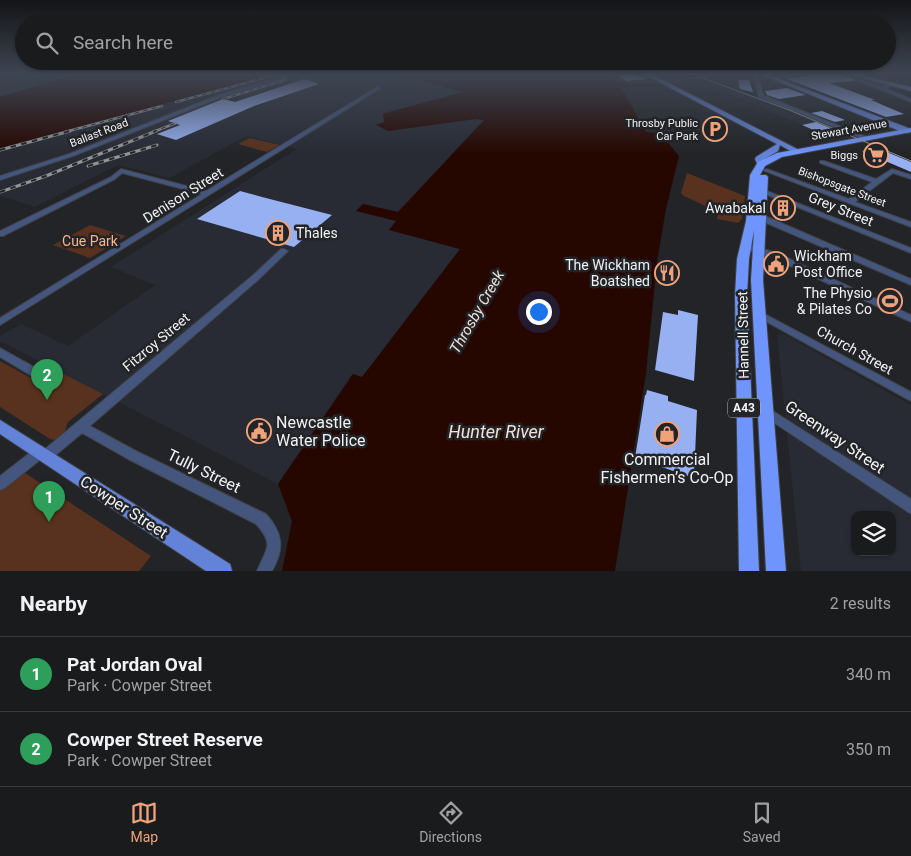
<!DOCTYPE html>
<html lang="en">
<head>
<meta charset="utf-8">
<style>
	:root { --surface:#1a1b1d; --page:#27282a; --text:#f1f3f6; --muted:#9fa1a4; --line:#38393b; --accent:#f0a27a }
	body { margin:0; font-family:Roboto,sans-serif; background:var(--page); color:var(--text) }
	.controls { position:absolute; right:15px; bottom:15px; display:grid; overflow:hidden; border-radius:10px; box-shadow:0 1px 4px #0004 }
	.controls button { width:45px; height:45px; display:grid; place-items:center; padding:0; border:0; border-bottom:1px solid var(--line); background:var(--surface); color:var(--text); font:25px sans-serif }
	.you { position:absolute; left:538px; top:311px; width:18px; height:18px; margin:-12px; border:4px solid #fff; border-radius:50%; background:#1a73e8; box-shadow:0 0 0 8px #1a73e833 }
	.badge { display:grid; place-items:center; width:32px; height:32px; border-radius:50%; background:var(--accent); color:#fff; font-size:16px; font-weight:700 }
	.pin { position:absolute; translate:-50% -41px; filter:drop-shadow(0 1px 2px #0008) }
	.pin::after { content:''; position:absolute; top:26px; width:18px; height:15px; background:inherit; clip-path:polygon(0 0,100% 0,50% 100%) }
	.list { margin:0; padding:0; list-style:none }
	h2 { display:flex; justify-content:space-between; align-items:center; height:65px; margin:0; padding:0 20px; font-size:21px }
	h2 small { font-size:16px; font-weight:400; color:var(--muted) }
	.list li { display:grid; grid-template-columns:32px 1fr auto; gap:15px; align-items:center; box-sizing:border-box; height:75px; padding:0 20px; border-top:1px solid var(--line) }
	.list b { display:block; font-size:19px; white-space:nowrap }
	.list p { margin:0; font-size:16px; white-space:nowrap; color:var(--muted) }
	.list em { font-size:16px; font-style:normal; color:var(--muted) }
	.icon { flex:none; width:28px; height:28px; fill:none; stroke:currentColor; stroke-width:2; stroke-linecap:round; stroke-linejoin:round }
	.map { position:relative; flex:none; width:911px; height:571px; overflow:hidden }
	.search { position:absolute; background:var(--surface); box-shadow:0 1px 4px #0004; left:15px; right:15px; top:15px; height:55px; display:flex; align-items:center; gap:12px; box-sizing:border-box; padding:0 18px; border-radius:28px; color:var(--muted); font-size:19px }
	.sheet { height:215px; background:var(--surface) }
	nav { display:flex; justify-content:space-around; align-items:center; box-sizing:border-box; height:70px; border-top:1px solid var(--line); background:var(--surface); font-size:14px; color:var(--muted) }
	nav a { display:grid; justify-items:center; gap:2px }
	nav .on { color:var(--accent) }
	.map>svg:first-child { display:block }
	.built { fill:#282b34; fill-rule:evenodd }
	.green { fill:#58321e }
	.water { fill:#260700 }
	.lines { fill:none; stroke-linecap:round; stroke-linejoin:round }
	.stream { stroke:#260700; stroke-width:1 }
	.building { fill:#96b0f2 }
	.minor-casing { stroke:#3f4144; stroke-width:2 }
	.major-casing { stroke:#3f4144; stroke-width:2 }
	.highway-casing { stroke:#3f4144; stroke-width:2 }
	.minor { fill:#44557e; fill-rule:evenodd }
	.major { fill:#6383d9; fill-rule:evenodd }
	.highway { fill:#6f95fd; fill-rule:evenodd }
	.tram { stroke:#929496; stroke-width:1 }
	.rail-far1-casing { stroke:#929496; stroke-width:2.5 }
	.rail-casing { stroke:#929496; stroke-width:3 }
	.rail-far1 { stroke:#222427; stroke-width:1; stroke-dasharray:4.5; stroke-linecap:butt }
	.rail { stroke:#222427; stroke-width:2; stroke-dasharray:5.5; stroke-linecap:butt }
	.labels { text-anchor:middle; dominant-baseline:central; stroke-width:5; stroke-linejoin:round; paint-order:stroke }
	.far-poi-label { font-size:11px; fill:#f1f2f4; stroke:#222427; text-anchor:end }
	.far-street-label { font-size:11px; fill:#f1f2f4; stroke:#222427 }
	.shield { fill:#222427; stroke:#b3b4b6; stroke-width:1 }
	.shield-label { font-size:12px; font-weight:bold; fill:#f1f2f4 }
	.street-label { font-size:14px; fill:#f1f2f4; stroke:#222427 }
	.poi-label { font-size:14px; fill:#f1f2f4; stroke:#222427; text-anchor:end }
	.park-label { font-size:14px; fill:#ffb38c; stroke:#222427 }
	.water-label { font-size:15px; font-style:italic; fill:#f4e0d6; stroke:#222427 }
	.near-poi-label { font-size:16px; fill:#f1f2f4; stroke:#222427; text-anchor:start }
	.near-street-label { font-size:16px; fill:#f1f2f4; stroke:#222427 }
	.near-water-label { font-size:18px; font-style:italic; fill:#f4e0d6; stroke:#222427 }
</style>
</head>
<body>
<div class="map">
<svg width="911" height="571" viewBox="0 0 911 571">
	<rect width="100%" height="100%" fill="#222427"/>
	<path class="built" d="M0,74h76l-76,23z
		M275,74h121l67,18 -80,21 1,9 -7,2 11,7 87,-12 10,1 -87,92 -35,-8 -7,6 41,11 -8,9 71,19 -98,129 -10,-4 -74,110 -278,-143v-5l21,-12 47,22 87,-61 -44,-18 185,-118 -50,-13 -76,42 -52,-13 -83,42 -35,-11v-48z
		M726,86l61,21 68,29 -22,2 -118,-50z
		M784,334l127,71v166h-110l-24,-236zM855,515h37v37h-37z"/>
	<path class="green" d="M250,138l30,7 -13,7 -29,-8z
		M687,173l58,23 -3,23 -4,4 -21,-4 1,-7 -34,-16 -3,-3z
		M90,225l36,11 -36,22 -37,-13z
		M0,361l40,22 18,-12 45,23 -35,28 -3,9 -10,9 -5,-1 -50,-32z
		M22,471l129,85 -12,15h-139v-83z"/>
	<path class="water" d="M76,74h199l-275,74v-51z
		M396,74h209l12,9 40,1 4,3h-40l25,45 14,1 19,23 -13,53 -9,53 -11,111 -31,198h-333l10,-50 -14,-37 75,-110 9,3 98,-128 -71,-19 7,-9 -40,-10 7,-7 35,8 86,-92 -9,-1 -87,12 -12,-6 8,-3 -1,-8 79,-22z"/>
	<g class="lines">
		<path class="stream" d="M657,85l22,1"/>
	</g>
	<path class="building" d="M633,74l13,5 -19,2 -9,-5z
		M816,74h24l14,5 1,2 -26,2 46,17h-4l33,14 -18,3 -99,-38z
		M304,79l15,5 -65,22 -78,34 -19,-6 23,-9 -12,-4 55,-22 12,3z
		M738,80h11l4,12 -13,-3z
		M787,88l19,7 -27,4 -12,-4 -2,-4z
		M822,111l23,9 -10,2 -24,-9z
		M816,122l30,13 -14,3 -30,-13z
		M877,148l34,14v10l-49,-21z
		M240,191l22,6 70,18 -38,32 -97,-28z
		M781,203l10,4 -12,8 -8,-4z
		M678,310l20,5 -4,66 -39,-11 8,-58 15,3z
		M647,390l21,6v5l29,9 -3,68 -59,-20 10,-63h1z"/>
	<g class="lines">
		<defs>
			<path id="minor" d="M753,74h5l5,21 106,43 -5,1 -105,-42z
				M797,74h9l-30,5 -2,-1z
				M287,75l4,1 -66,20 -152,60 -73,24v-4l69,-22 152,-60z
				M858,78l23,8 11,-3v2l-7,3 26,11v3l-55,-22z
				M377,87l4,1 -381,237v-7l202,-124 -80,-21 -7,6 -112,57h-3v-5l111,-54 10,-8 85,22z
				M820,161h4l52,18 16,-10 19,6v4l-18,-6 -38,29 56,20v5l-149,-57 5,-1 82,30 23,-17 -52,-19z
				M762,189l149,59v5l-151,-61 -1,-1z
				M759,216h6l146,63v6l-152,-65z
				M742,244h6l31,10 132,61v7l-138,-64 -31,-10 -1,-2z
				M281,249h3l4,2 -30,29 -168,146 46,25 130,63c17,19 19,34 6,57h-15c9,-22 18,-26 -1,-47l-128,-65 -46,-26 -32,27 -4,2 -5,-3 -36,29 -5,2v-14l36,-28 4,-1 5,2 207,-173z
				M759,311l152,81v9l-155,-85 -2,-2 2,-2z
				M0,348l45,25 1,3 -1,3 -4,1 -4,-1 -37,-22z
				M765,406l146,93v15l-150,-100 -2,-3 2,-3z"/>
			<path id="major" d="M644,74h7l150,77 -7,2 -14,-8 -2,6 -15,9 1,6h-6l-3,-7 1,-2 21,-13z
				M759,74h7l145,55v3l-6,1z
				M847,74h9l55,13v4z
				M0,420l230,144 2,7h-26l-206,-137z"/>
			<path id="highway" d="M911,128v4l-129,25 -17,9 -5,9h6l2,2 -5,103 23,291h-20l-15,-291 3,-50 -5,29 -2,36 12,276h-20l-4,-276 2,-36 9,-38 4,-46 8,-13 19,-9z"/>
		</defs>
		<use href="#minor" class="minor-casing"/>
		<use href="#major" class="major-casing"/>
		<use href="#highway" class="highway-casing"/>
		<use href="#minor" class="minor"/>
		<use href="#major" class="major"/>
		<use href="#highway" class="highway"/>
		<path class="tram" d="M692,74l97,36 122,51"/>
		<defs>
			<path id="rail-far1" d="M223,99l62,-19
				M176,102l103,-28
				M65,132l97,-26
				M153,132l23,-9"/>
			<path id="rail" d="M0,150l70,-19
				M88,166l69,-21
				M0,192l46,-16 110,-45"/>
		</defs>
		<use href="#rail-far1" class="rail-far1-casing"/>
		<use href="#rail" class="rail-casing"/>
		<use href="#rail-far1" class="rail-far1"/>
		<use href="#rail" class="rail"/>
	</g>
	<linearGradient id="sky" x2="0" y2="1"><stop stop-color="#131415"/><stop offset="0.48" stop-color="#3e4552"/><stop offset="1" stop-color="#3e4552" stop-opacity="0"/></linearGradient>
	<rect width="911" height="154" fill="url(#sky)"/>
	<defs>
		<symbol id="parking-ring" viewBox="-11 -11 22 22"><circle r="9.5" fill="#222427" stroke="#f0a27a" stroke-width="1.5"/><path d="M-3.5-5.5H1a3.5 3.5 0 0 1 0 7H-1V5.5H-3.5ZM-1-3.4V-.6H.8a1.4 1.4 0 0 0 0-2.8Z" fill="#f0a27a"/></symbol>
		<symbol id="supermarket-ring" viewBox="-11 -11 22 22"><circle r="9.5" fill="#222427" stroke="#f0a27a" stroke-width="1.5"/><path d="M-6-5.5h2.5l.6 2H6L4.5 2H-2.5L-4.4-4H-6ZM-1.5 3.2a1.3 1.3 0 1 0 .1 0ZM3 3.2a1.3 1.3 0 1 0 .1 0Z" fill="#f0a27a"/></symbol>
		<symbol id="building-ring" viewBox="-11 -11 22 22"><circle r="9.5" fill="#222427" stroke="#f0a27a" stroke-width="1.5"/><path d="M-4-6H4V6H1V3H-1V6H-4ZM-2.5-4.3h1.7v1.8h-1.7ZM.8-4.3h1.7v1.8H.8ZM-2.5-1h1.7V.8h-1.7ZM.8-1h1.7V.8H.8Z" fill="#f0a27a"/></symbol>
		<symbol id="civic-ring" viewBox="-11 -11 22 22"><circle r="9.5" fill="#222427" stroke="#f0a27a" stroke-width="1.5"/><path d="M-.6-6.5H3V-4.5H.6V-3L4-1V1h2V6H-6V1h2V-1L-.6-3ZM-1.2 2.5V6h2.4V2.5Z" fill="#f0a27a"/></symbol>
		<symbol id="restaurant-ring" viewBox="-11 -11 22 22"><circle r="9.5" fill="#222427" stroke="#f0a27a" stroke-width="1.5"/><path d="M-5-6h1v4h1v-4h1v4h1v-4h1v5L-1.5 .5V6h-2V.5L-5-1ZM5-6V6H3V1.5H1.5Q1.5-4 5-6Z" fill="#f0a27a"/></symbol>
		<symbol id="stadium-ring" viewBox="-11 -11 22 22"><circle r="9.5" fill="#222427" stroke="#f0a27a" stroke-width="1.5"/><path d="M0-5a6.5 5 0 1 0 0 10a6.5 5 0 1 0 0-10ZM-3.5-1.8h7v3.6h-7Z" fill="#f0a27a"/></symbol>
		<symbol id="shop-ring" viewBox="-11 -11 22 22"><circle r="9.5" fill="#222427" stroke="#f0a27a" stroke-width="1.5"/><path d="M-5-2.5h2.3a2.7 3.5 0 0 1 5.4 0H5L5.5 6h-11ZM-1.5-2.5h3a1.5 2.3 0 0 0-3 0Z" fill="#f0a27a"/></symbol>
	</defs>
	<g fill-rule="evenodd">
		<use href="#parking-ring" x="701" y="115" width="28" height="28"/>
		<use href="#supermarket-ring" x="862" y="141" width="28" height="28"/>
		<use href="#building-ring" x="769" y="194" width="28" height="28"/>
		<use href="#building-ring" x="264" y="219" width="28" height="28"/>
		<use href="#civic-ring" x="762" y="250" width="28" height="28"/>
		<use href="#restaurant-ring" x="653" y="259" width="28" height="28"/>
		<use href="#stadium-ring" x="876" y="287" width="28" height="28"/>
		<use href="#civic-ring" x="245" y="417" width="28" height="28"/>
		<use href="#shop-ring" x="653" y="420" width="28" height="28"/>
	</g>
	<g class="labels">
		<g class="far-poi-label">
			<text x="698" y="123">Throsby Public<tspan x="698" dy="13">Car Park</tspan></text>
			<text x="858" y="155">Biggs</text>
		</g>
		<g class="far-street-label">
			<text transform="translate(849 130) rotate(-10)">Stewart Avenue</text>
			<text transform="translate(99 133) rotate(-21)">Ballast Road</text>
			<text transform="translate(842 187) rotate(21)">Bishopsgate Street</text>
		</g>
		<rect class="shield" x="728" y="398.5" width="32" height="19" rx="4"/>
		<g class="shield-label">
			<text x="744" y="408">A43</text>
		</g>
		<g class="street-label">
			<text transform="translate(183 195) rotate(-32)">Denison Street</text>
			<text transform="translate(841 209) rotate(22)">Grey Street</text>
			<text transform="translate(743 335) rotate(-91)">Hannell Street</text>
			<text transform="translate(156 342) rotate(-40)">Fitzroy Street</text>
			<text transform="translate(855 350) rotate(29)">Church Street</text>
		</g>
		<g class="poi-label">
			<text x="766" y="208">Awabakal</text>
			<text x="296" y="233" text-anchor="start">Thales</text>
			<text x="794" y="256" text-anchor="start">Wickham<tspan x="794" dy="16">Post Office</tspan></text>
			<text x="650" y="265">The Wickham<tspan x="650" dy="16">Boatshed</tspan></text>
			<text x="872" y="293">The Physio<tspan x="872" dy="16">&amp; Pilates Co</tspan></text>
		</g>
		<g class="park-label">
			<text x="90" y="241">Cue Park</text>
		</g>
		<g class="water-label">
			<text transform="translate(477 312) rotate(-60)">Throsby Creek</text>
		</g>
		<g class="near-poi-label">
			<text x="276" y="422">Newcastle<tspan x="276" dy="18">Water Police</tspan></text>
			<text x="667" y="459" text-anchor="middle">Commercial<tspan x="667" dy="18">Fishermen’s Co-Op</tspan></text>
		</g>
		<g class="near-street-label">
			<text transform="translate(835 437) rotate(34)">Greenway Street</text>
			<text transform="translate(204 471) rotate(26)">Tully Street</text>
			<text transform="translate(124 507) rotate(33)">Cowper Street</text>
		</g>
		<g class="near-water-label">
			<text x="496" y="431">Hunter River</text>
		</g>
	</g>
</svg>
<div class="controls">
<button><svg class="icon" aria-label="layers" viewBox="0 0 24 24"><path d="M12 4l9 5-9 5-9-5zM3 14l9 5 9-5"/></svg></button>
</div>
<div class="you"></div>
<div class="pin badge" style="left:49px;top:522px;background:#2e9e5b">1</div>
<div class="pin badge" style="left:47px;top:400px;background:#2e9e5b">2</div>
<div class="search"><svg class="icon" aria-label="search" viewBox="0 0 24 24"><circle cx="10" cy="10" r="6"/><path d="M15 15l6 6"/></svg>Search here</div>
</div>
<section class="sheet">
<h2>Nearby<small>2 results</small></h2>
<ul class="list">
<li><span class="badge" style="background:#2e9e5b">1</span><div><b>Pat Jordan Oval</b><p>Park · Cowper Street</p></div><em>340 m</em></li>
<li><span class="badge" style="background:#2e9e5b">2</span><div><b>Cowper Street Reserve</b><p>Park · Cowper Street</p></div><em>350 m</em></li>
</ul>
</section>
<nav>
<a class="on"><svg class="icon" aria-label="map" viewBox="0 0 24 24"><path d="M3 6l6-2 6 2 6-2v14l-6 2-6-2-6 2zM9 4v14M15 6v14"/></svg>Map</a>
<a><svg class="icon" aria-label="directions" viewBox="0 0 24 24"><path d="M12 3l9 9-9 9-9-9zM9 14v-3h6M13 9l2 2-2 2"/></svg>Directions</a>
<a><svg class="icon" aria-label="saved" viewBox="0 0 24 24"><path d="M7 4h10v16l-5-4-5 4z"/></svg>Saved</a>
</nav>
</body>
</html>
